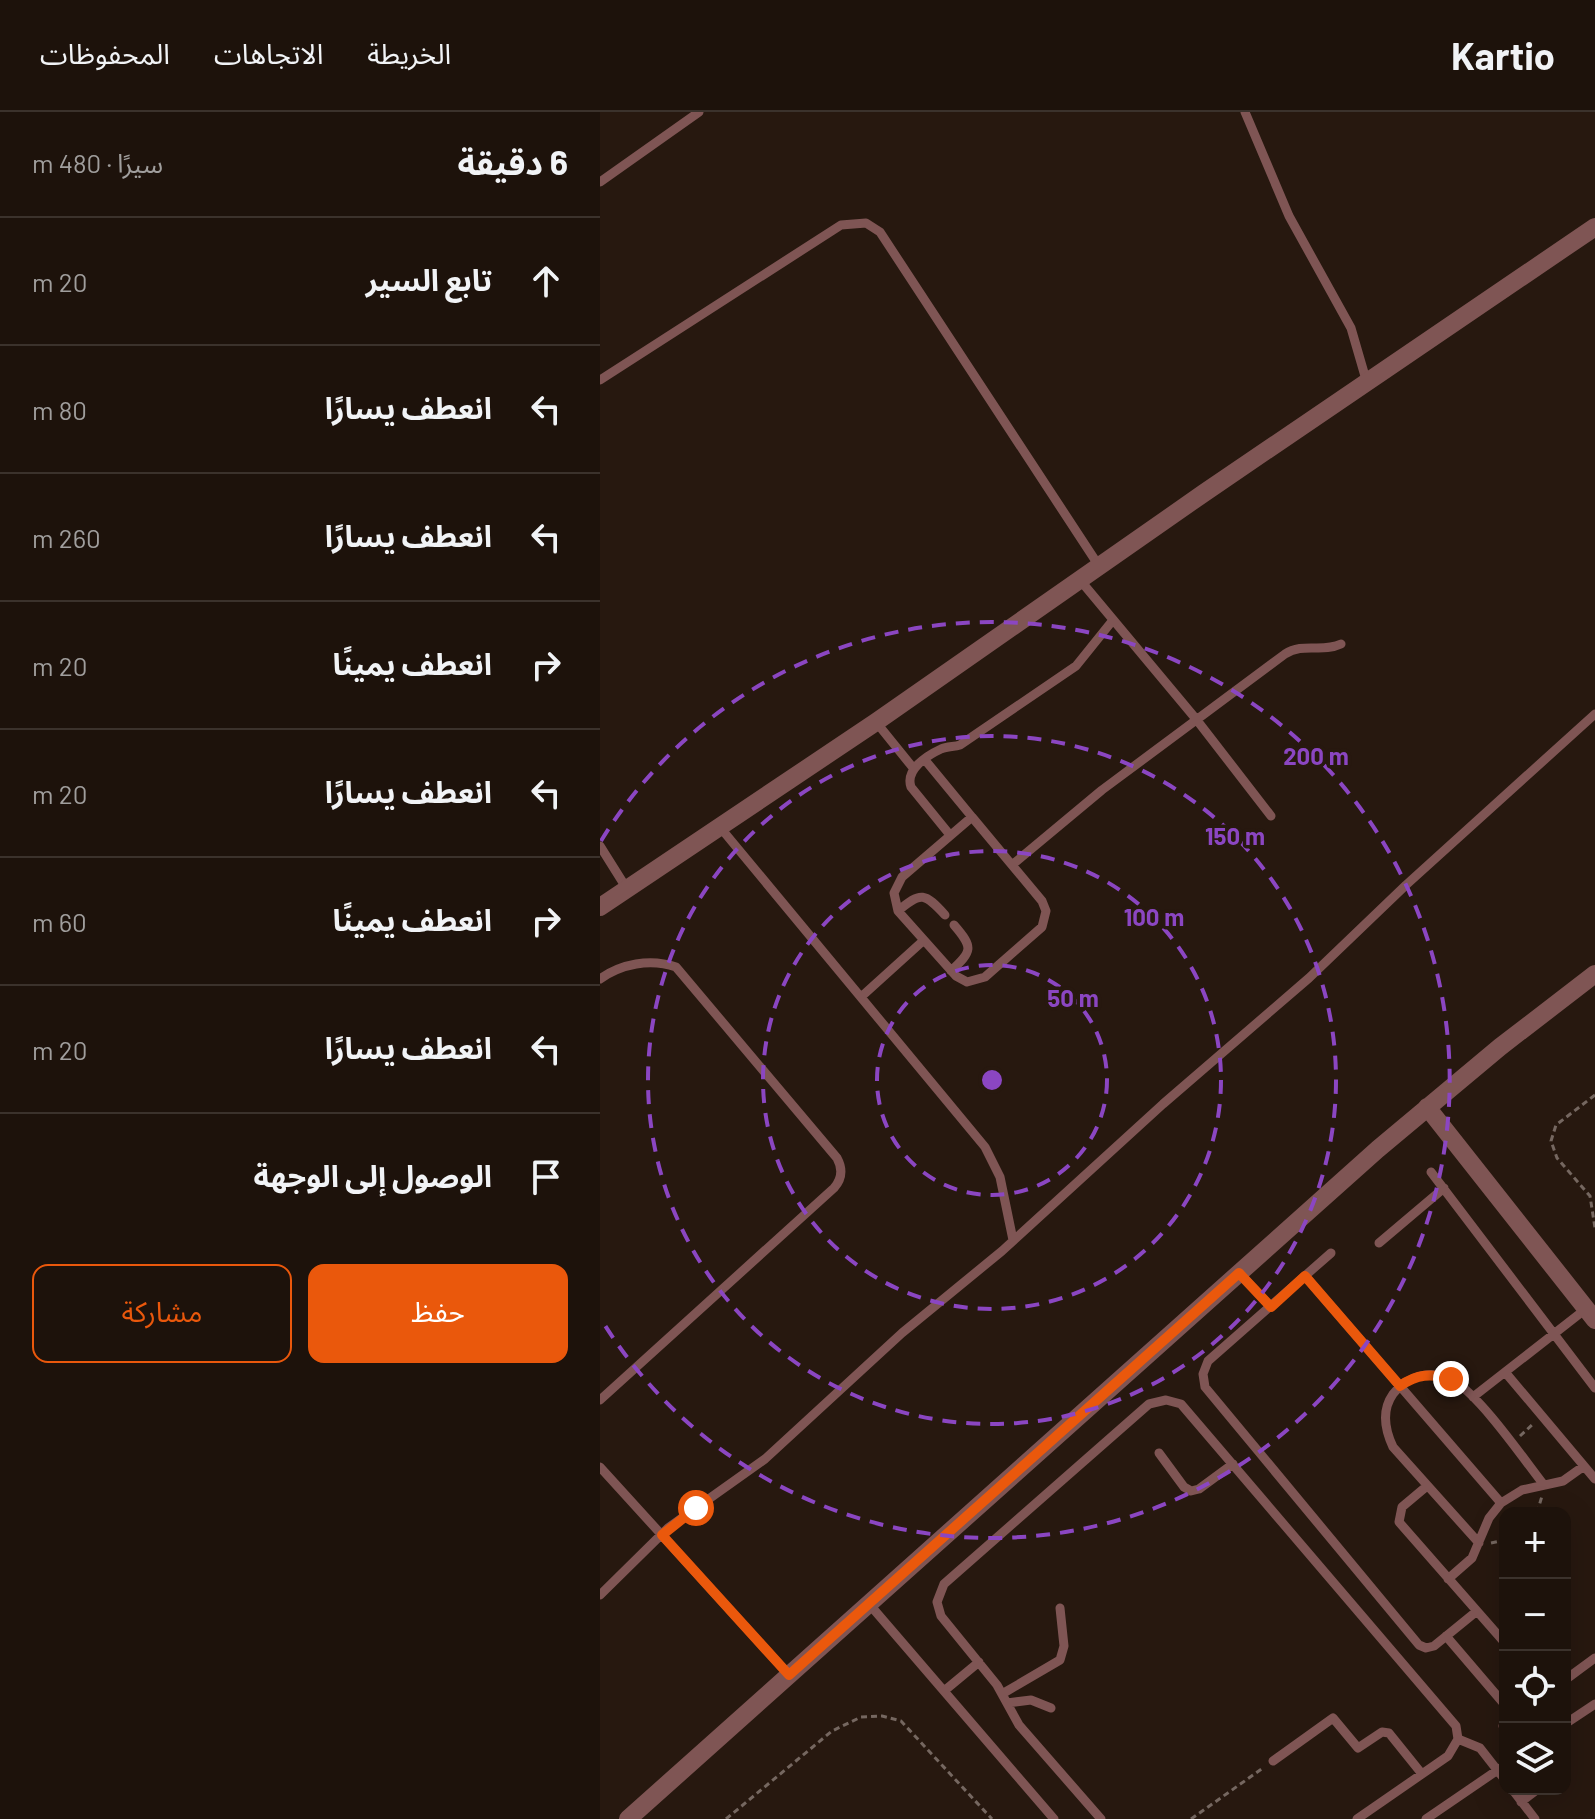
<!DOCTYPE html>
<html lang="ar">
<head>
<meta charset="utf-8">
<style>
	:root { --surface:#1d120b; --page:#2a2019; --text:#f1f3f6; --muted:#a09e9d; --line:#3b322c; --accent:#ea580c }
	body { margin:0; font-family:Barlow,"Noto Sans Arabic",sans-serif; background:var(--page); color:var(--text); direction:rtl }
	.controls { position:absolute; right:24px; bottom:24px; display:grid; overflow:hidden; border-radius:16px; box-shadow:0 8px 32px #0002 }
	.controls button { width:72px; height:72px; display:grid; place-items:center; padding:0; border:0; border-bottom:2px solid var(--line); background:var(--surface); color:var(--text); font:40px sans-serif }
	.stop { position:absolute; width:24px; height:24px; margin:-18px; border:6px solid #ea580c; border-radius:50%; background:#fff }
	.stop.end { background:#ea580c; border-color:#fff; box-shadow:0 2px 8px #0008 }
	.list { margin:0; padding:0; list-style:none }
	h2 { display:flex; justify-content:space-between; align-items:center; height:104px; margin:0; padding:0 32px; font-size:34px }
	h2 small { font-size:26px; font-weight:400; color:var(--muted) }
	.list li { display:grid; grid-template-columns:52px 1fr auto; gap:24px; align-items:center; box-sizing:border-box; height:128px; padding:0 32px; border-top:2px solid var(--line) }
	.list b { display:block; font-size:30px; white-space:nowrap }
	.list em { font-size:26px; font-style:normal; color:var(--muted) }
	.actions { display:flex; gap:16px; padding:24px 32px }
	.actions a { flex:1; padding:18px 0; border:2px solid var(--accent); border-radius:16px; text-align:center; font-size:28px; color:var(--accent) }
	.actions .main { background:var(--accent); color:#fff }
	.icon { flex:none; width:44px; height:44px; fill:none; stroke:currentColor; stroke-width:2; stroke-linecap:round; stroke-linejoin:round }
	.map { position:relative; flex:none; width:995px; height:1707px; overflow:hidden; direction:ltr }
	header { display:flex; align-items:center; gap:48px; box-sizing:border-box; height:112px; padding:0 40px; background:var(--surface); border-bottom:2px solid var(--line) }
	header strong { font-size:38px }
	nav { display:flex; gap:44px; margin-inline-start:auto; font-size:28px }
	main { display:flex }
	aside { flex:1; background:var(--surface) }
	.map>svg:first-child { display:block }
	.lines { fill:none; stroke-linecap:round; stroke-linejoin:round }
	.path { stroke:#756760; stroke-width:3; stroke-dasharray:6 4; stroke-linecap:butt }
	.lane { stroke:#7f5554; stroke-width:9 }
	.street { stroke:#7f5554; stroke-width:18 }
	.route { stroke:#ea580c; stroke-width:10 }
	.ring { fill:none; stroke:#8b46c2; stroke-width:4; stroke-dasharray:14 10 }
	.centre { fill:#8b46c2; stroke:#27180f; stroke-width:4 }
	.ring-label { font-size:24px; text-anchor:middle; font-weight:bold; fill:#8b46c2; stroke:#27180f; stroke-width:7; stroke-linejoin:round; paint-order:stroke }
</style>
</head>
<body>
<header>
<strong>Kartio</strong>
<nav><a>الخريطة</a><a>الاتجاهات</a><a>المحفوظات</a></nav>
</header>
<main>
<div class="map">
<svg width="995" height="1707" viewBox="0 0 995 1707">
	<rect width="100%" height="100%" fill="#27180f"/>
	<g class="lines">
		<path class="path" d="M995,983l-39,30 -5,16 6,17 33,38 5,32
			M920,1324l12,-11
			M937,1401l5,-17
			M891,1431l14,-3
			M126,1707l106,-88 29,-14 21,-1 19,5 91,98
			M591,1707l72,-51"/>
		<path class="lane" d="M645,0l44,104 62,112 16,55
			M0,70l99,-70
			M0,268l241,-155 25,-2 14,9 219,334
			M480,468l116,139 75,97
			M276,610l38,47
			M325,648l47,57
			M372,705l70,84 4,10 -4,16 -57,50 -18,5 -11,-6 -58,-65 -4,-18 8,-16z
			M119,714l266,321 15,30 13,63
			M350,723l-39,-48c-6,-17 15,-31 30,-38 6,-3 13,-2 19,-4l116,-79 37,-46
			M0,734l27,43
			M412,753l90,-75 183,-136c18,-12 37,-1 56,-10
			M298,799c23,-20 27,-18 47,4
			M351,859c21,-20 23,-23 3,-46
			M0,867c21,-15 50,-21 76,-12l161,191c6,11 5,21 -3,30l-234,212
			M261,885l63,-57
			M831,1060l164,216
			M779,1131l65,-55
			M731,1141l-123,108 -5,13 2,13 214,258 7,3 8,-2 43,-35
			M639,1161l32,34
			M705,1164l196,227
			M905,1260l90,107
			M873,1285l114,-89
			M559,1341l25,34 7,4 8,-2 34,-25
			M0,1355l189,208
			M827,1374l-25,21 -3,15 106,121
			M879,1431l-86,-96c-8,-17 -12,-36 0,-53 14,-19 41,-25 61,-13 27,16 69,77 90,104
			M848,1467l24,-21 17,-40 12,-15 21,-13 41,-9 21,-15
			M0,1483l68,-67 97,-69 137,-126 100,-82 161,-147 146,-126 97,-93 189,-171
			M270,1493l184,214
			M846,1524l59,69
			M965,1568l30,-22
			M344,1579l35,-29
			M402,1582l58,-34 4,-14 -4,-38
			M407,1591l24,-3 20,8
			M965,1612l30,-20
			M903,1614l2,-1
			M858,1627l22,9 25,32
			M673,1649l60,-43 25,30 24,-16 7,1 33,41
			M912,1677l23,30
			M921,1690l17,-13
			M501,1707l-82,-94 -22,-40 -56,-69 -4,-14 7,-18 205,-180 17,-4 15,4 275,322 2,13 -10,17 -91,63
			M826,1707l79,-54"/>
		<path class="street" d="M0,795l276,-185 328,-229 391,-266
			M827,995l168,213
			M28,1707l750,-670 122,-102 95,-73"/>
	</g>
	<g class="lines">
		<path class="route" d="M96,1396l-34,27 127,140 450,-402 32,34 34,-31 95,110c17,-12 31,-13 51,-7"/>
	</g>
	<g class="ring">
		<circle cx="392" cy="968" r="115"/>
		<circle cx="392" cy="968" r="229"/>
		<circle cx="392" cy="968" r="344"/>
		<path d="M1 729A458 458 0 1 1 1 1207"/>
	</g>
	<circle cx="392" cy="968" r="12" class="centre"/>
	<g class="ring-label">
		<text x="716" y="653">200 m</text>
		<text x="635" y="733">150 m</text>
		<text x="554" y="814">100 m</text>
		<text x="473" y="895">50 m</text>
	</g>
</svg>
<div class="controls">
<button>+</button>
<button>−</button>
<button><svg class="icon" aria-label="locate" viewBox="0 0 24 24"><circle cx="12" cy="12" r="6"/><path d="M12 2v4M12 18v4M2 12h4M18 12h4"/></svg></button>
<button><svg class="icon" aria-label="layers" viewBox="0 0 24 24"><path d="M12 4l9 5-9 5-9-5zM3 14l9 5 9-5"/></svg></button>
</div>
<div class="stop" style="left:96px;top:1396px"></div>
<div class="stop end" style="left:851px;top:1267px"></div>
</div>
<aside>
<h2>6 دقيقة<small>سيرًا · 480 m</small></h2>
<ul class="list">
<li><svg class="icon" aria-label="ahead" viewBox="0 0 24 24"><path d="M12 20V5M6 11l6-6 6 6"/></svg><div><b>تابع السير</b></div><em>20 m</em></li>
<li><svg class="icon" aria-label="left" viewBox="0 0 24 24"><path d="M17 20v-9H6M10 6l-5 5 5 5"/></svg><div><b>انعطف يسارًا</b></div><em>80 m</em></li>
<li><svg class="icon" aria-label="left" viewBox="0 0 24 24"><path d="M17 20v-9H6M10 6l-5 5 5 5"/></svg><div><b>انعطف يسارًا</b></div><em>260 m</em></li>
<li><svg class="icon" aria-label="right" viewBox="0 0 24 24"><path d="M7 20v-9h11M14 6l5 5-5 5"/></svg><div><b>انعطف يمينًا</b></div><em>20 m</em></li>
<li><svg class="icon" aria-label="left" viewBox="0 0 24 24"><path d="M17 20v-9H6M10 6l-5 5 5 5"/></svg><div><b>انعطف يسارًا</b></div><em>20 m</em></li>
<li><svg class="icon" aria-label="right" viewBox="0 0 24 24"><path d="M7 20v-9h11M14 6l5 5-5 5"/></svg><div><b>انعطف يمينًا</b></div><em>60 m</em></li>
<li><svg class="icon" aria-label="left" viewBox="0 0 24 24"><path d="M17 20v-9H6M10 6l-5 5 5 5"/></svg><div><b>انعطف يسارًا</b></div><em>20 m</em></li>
<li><svg class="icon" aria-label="arrive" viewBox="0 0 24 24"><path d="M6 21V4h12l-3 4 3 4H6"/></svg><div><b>الوصول إلى الوجهة</b></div></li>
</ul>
<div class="actions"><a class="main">حفظ</a><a>مشاركة</a></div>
</aside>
</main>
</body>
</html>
